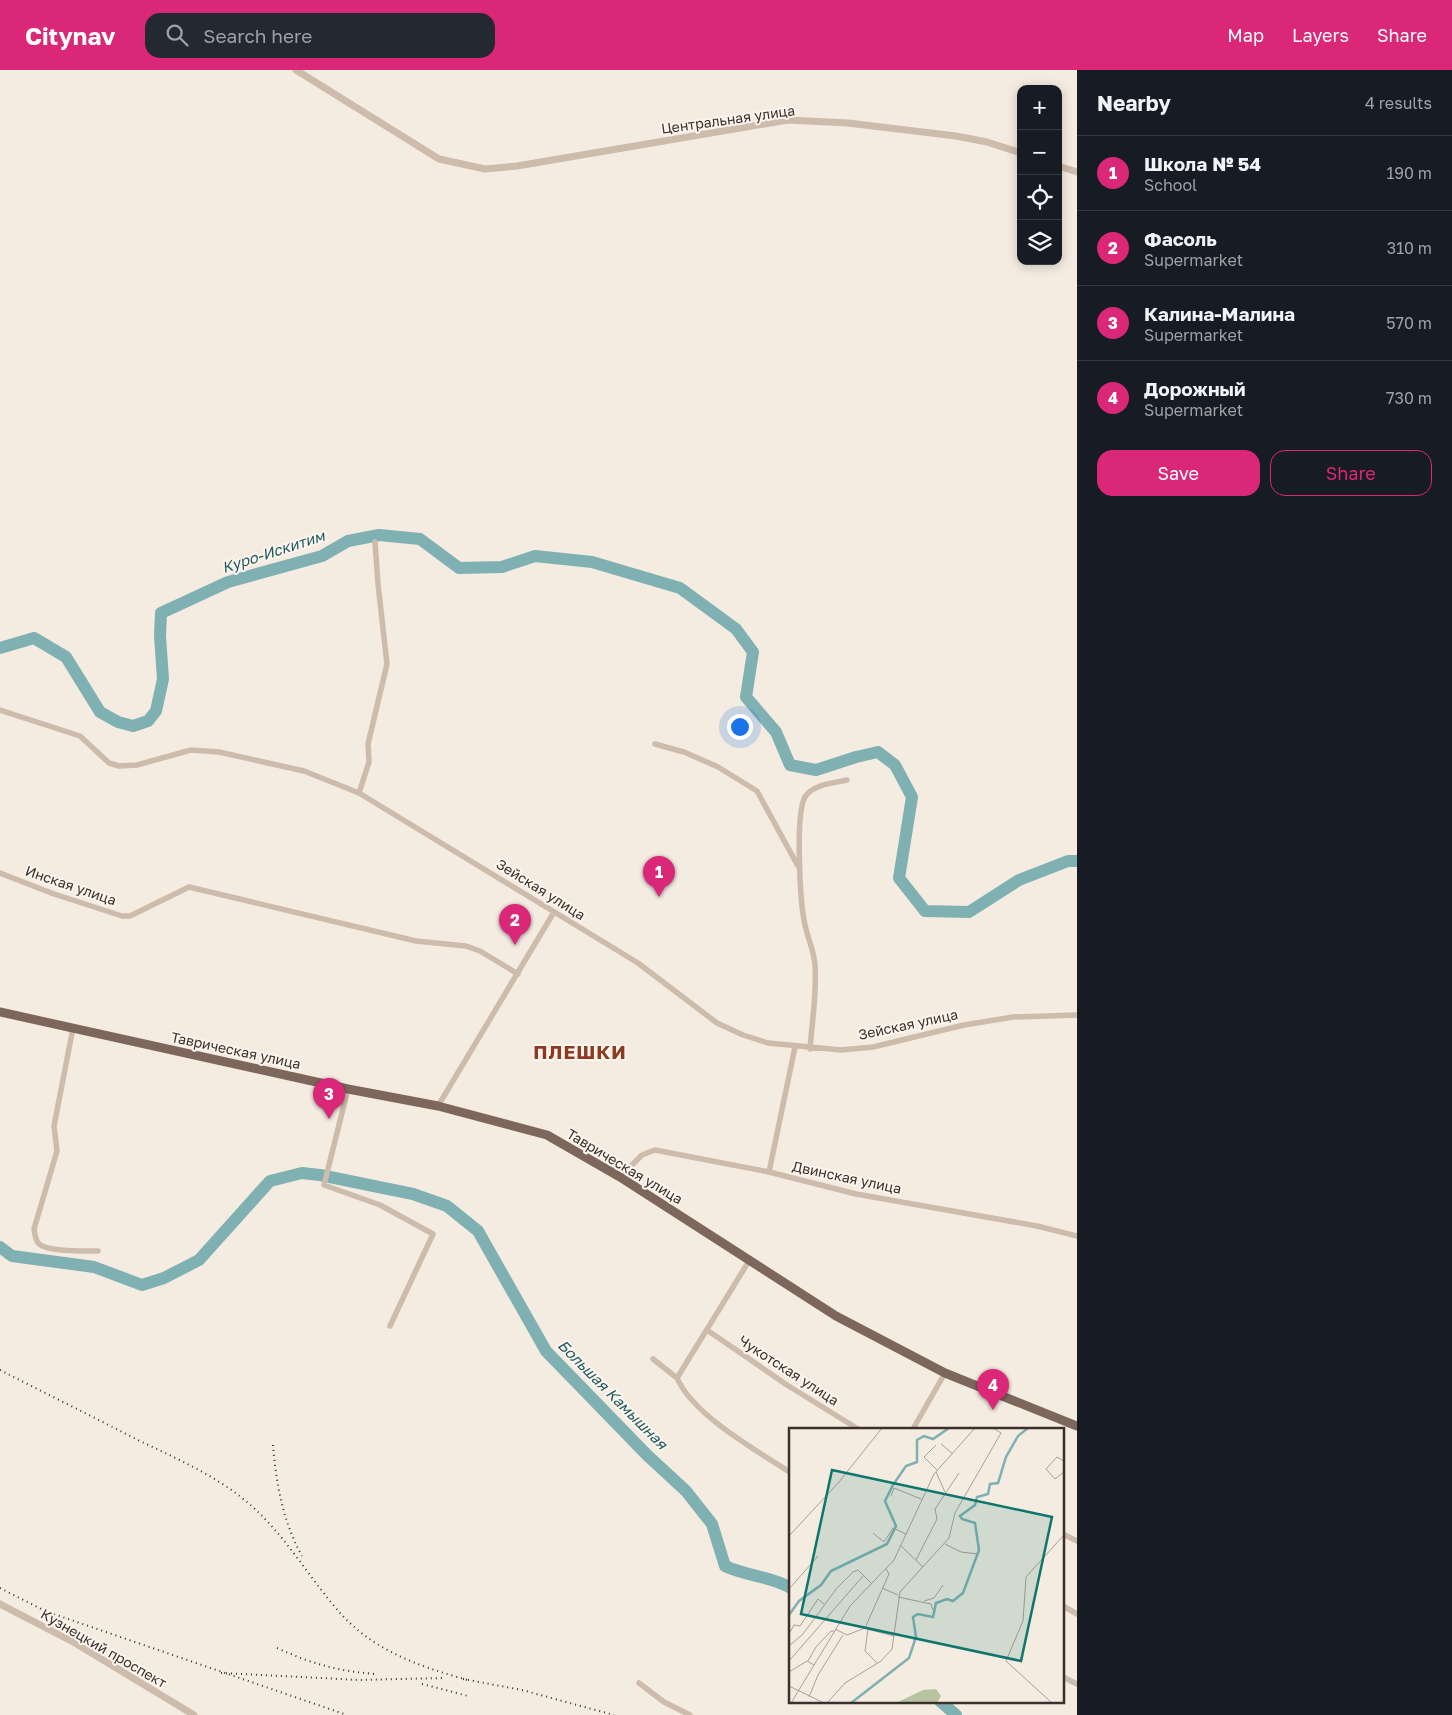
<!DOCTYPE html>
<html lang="en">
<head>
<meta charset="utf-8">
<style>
	:root { --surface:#171b24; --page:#242831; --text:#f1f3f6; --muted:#9ea1a6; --line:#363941; --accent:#db2777 }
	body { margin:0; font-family:"Golos Text",sans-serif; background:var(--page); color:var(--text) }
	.controls { position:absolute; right:15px; top:15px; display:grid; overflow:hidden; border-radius:10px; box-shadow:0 2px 12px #0003 }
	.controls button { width:45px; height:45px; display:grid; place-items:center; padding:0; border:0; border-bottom:1px solid var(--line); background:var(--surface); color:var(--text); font:25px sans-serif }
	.you { position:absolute; left:739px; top:656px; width:18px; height:18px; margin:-12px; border:4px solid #fff; border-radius:50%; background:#1a73e8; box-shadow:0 0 0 8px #1a73e833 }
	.badge { display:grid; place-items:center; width:32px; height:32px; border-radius:50%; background:var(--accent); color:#fff; font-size:16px; font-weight:700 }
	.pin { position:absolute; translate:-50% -41px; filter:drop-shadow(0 1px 2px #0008) }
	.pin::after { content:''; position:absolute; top:26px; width:18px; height:15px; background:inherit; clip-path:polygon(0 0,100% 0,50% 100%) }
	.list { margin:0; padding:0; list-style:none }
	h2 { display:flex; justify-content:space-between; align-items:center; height:65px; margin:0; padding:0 20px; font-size:21px }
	h2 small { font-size:16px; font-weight:400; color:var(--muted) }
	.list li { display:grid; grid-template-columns:32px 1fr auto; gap:15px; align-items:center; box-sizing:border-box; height:75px; padding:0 20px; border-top:1px solid var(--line) }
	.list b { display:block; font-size:19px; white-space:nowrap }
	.list p { margin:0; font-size:16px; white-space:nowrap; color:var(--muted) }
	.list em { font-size:16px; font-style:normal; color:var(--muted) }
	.actions { display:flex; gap:10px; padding:15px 20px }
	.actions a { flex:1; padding:11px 0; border:1px solid var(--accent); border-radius:15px; text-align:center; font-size:18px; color:var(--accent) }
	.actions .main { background:var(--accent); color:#fff }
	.icon { flex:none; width:28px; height:28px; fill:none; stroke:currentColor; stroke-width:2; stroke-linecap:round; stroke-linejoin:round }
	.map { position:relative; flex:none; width:1077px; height:1645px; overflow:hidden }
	header { display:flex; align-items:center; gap:30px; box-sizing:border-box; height:70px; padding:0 25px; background:var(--accent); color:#fff }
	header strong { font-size:24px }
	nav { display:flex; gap:28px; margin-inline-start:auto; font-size:18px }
	.search { width:350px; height:45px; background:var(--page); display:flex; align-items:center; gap:12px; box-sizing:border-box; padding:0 18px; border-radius:15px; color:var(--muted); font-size:19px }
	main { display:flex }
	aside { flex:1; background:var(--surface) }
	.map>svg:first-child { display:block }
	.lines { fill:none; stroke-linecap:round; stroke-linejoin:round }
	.river { stroke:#7fb0b2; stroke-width:12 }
	.minor { stroke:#cdbbac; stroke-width:5.5 }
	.tertiary { stroke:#cdbbac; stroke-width:7 }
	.primary { stroke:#7d675c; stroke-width:9 }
	.rail { stroke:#3b302b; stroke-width:2; stroke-dasharray:1 4; stroke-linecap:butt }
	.labels { text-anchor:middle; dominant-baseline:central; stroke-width:4; stroke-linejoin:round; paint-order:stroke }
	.street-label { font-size:14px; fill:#3b302b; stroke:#fbf5ee }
	.water-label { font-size:15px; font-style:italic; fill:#1f5a5e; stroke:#fbf5ee }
	.district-label { font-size:19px; font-weight:bold; letter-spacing:1px; fill:#8c3b22; stroke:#fbf5ee }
	.inset-river { fill:none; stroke:#7fb0b2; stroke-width:2.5 }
	.inset-road { fill:none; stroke:#aaa098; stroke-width:1 }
	.view { fill:#0f766e; fill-opacity:0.15; stroke:#0f766e; stroke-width:2.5 }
	.inset-edge { fill:none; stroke:#3b302b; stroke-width:2.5 }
</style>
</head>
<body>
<header>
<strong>Citynav</strong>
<div class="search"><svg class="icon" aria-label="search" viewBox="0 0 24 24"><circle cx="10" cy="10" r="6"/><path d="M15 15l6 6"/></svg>Search here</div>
<nav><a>Map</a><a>Layers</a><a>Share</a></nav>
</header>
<main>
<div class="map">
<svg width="1077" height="1645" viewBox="0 0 1077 1645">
	<rect width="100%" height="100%" fill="#f4ebe1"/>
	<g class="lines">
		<path class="river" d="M0,578l34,-10 32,19 34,55 18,10 15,4 15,-5 8,-10 7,-32 -3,-43 1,-23 67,-31 94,-26 26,-15 31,-6 41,4 39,29 43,-1 33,-11 57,6 88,26 56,41 17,23 -7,45 30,35 14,33 26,5 40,-13 22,-5 17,13 17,32 -13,81 26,33 44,1 50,-32 49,-19h9
			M0,1177l12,9 82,11 48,18 22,-7 35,-18 71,-79 32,-8 18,2 93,19 34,12 31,25 68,120 101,104 39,36 26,33 13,42c21,10 45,10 66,22
			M940,1631l16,14"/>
		<path class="minor" d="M0,640l80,26 29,27 10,3 18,-1 54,-15 28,2 85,19 55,22 279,170 79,60 26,12 25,8 73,7 32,-3 91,-22 49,-8 64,-2
			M655,674l29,8 34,15 39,24 41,75
			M359,723l10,-31 -1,-18 19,-80 -9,-80 -3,-42
			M0,803l54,21 68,22h8l59,-29 227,54 50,5 14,5 38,23
			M73,958l-19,98 3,25 -23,78c1,5 1,11 5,15 9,8 46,7 59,7
			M810,979c2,-27 7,-57 5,-84 -1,-14 -7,-26 -10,-40 -5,-22 -10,-110 0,-128 8,-13 29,-14 42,-17
			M348,1019l-24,96 56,20 53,29 -43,92
			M438,1036l116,-194
			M769,1102l26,-125
			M620,1107l22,-22 13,-5 114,22 87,22 181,32 40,10
			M749,1191l-72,117c17,38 79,72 114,95
			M707,1260l80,55 71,44
			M653,1289l24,19
			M913,1359l32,-56
			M1063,1464l14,7
			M1063,1536l14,8
			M1063,1607l14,7
			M639,1613l25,19 26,13"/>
		<path class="tertiary" d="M296,0l143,89 46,10 32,-3 271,-46 60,3 108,13 31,6 34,11
			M1058,96l19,6
			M0,1534l75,39 119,72"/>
		<path class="primary" d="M0,942l348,77 90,17 109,29 73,42 216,139 109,57 132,53"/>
		<path class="rail" d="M0,1300c47,24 95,48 142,72 40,19 81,37 114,68 30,28 52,65 79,97 34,42 82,59 133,73
			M273,1375c3,38 10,77 29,111
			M0,1518l45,23 302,104
			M277,1578c35,16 61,23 98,26
			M221,1603l138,7 84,-2
			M463,1609l59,11 92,25
			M422,1614l46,12"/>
	</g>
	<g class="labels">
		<g class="street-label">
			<text transform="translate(728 49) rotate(-8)">Центральная улица</text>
			<text transform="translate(71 815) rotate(19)">Инская улица</text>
			<text transform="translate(541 819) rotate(32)">Зейская улица</text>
			<text transform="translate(908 954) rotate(-12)">Зейская улица</text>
			<text transform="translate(236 980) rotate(12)">Таврическая улица</text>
			<text transform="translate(625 1096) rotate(31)">Таврическая улица</text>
			<text transform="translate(847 1107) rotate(12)">Двинская улица</text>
			<text transform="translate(789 1300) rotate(33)">Чукотская улица</text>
			<text transform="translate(104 1578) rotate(30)">Кузнецкий проспект</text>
		</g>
		<g class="water-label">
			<text transform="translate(273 481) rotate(-18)">Куро-Искитим</text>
			<text transform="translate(613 1324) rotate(45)">Большая Камышная</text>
		</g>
		<g class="district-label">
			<text x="580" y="981">ПЛЕШКИ</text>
		</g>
	</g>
	<g transform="translate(789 1358)">
		<rect width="275" height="275" fill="#f4ebe1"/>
		<path d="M147,261l5,7 -4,7h-41l27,-13z" fill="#b8c4a0"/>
		<path class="inset-river" d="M0,187l10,-14 22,-16 10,-14 56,-27 9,-18 -11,-25 8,-16 13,-19 11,-4v-22l7,-4 9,3 16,-11M62,275l58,-45 7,-21 -3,-20 5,-3 15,3 3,-14 11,-4 6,2 10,-8 16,-43 -4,-27 -13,-4 -2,-3 15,-11 2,-8 11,-3 2,-10 8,-1 8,-26 12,-21 10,-8"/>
		<path class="inset-road" d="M152,16l12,10M147,17l-12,12 13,13M275,33l-7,-4 -11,12 9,10 9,-7M147,44l9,20M102,68l3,-8 27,11M84,105l11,9 9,-14 13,6M0,108l50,-54 43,-54M156,116l16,8 17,2M112,118l22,21M127,132l21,-41 -2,-10 24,-36M93,160l16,7M0,161l29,-33M109,169l33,7 2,6M135,173l10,-3 9,-13M46,201l12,6 18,-7 24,-54 -3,-5M78,201l27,7M79,201l-3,22 12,12M0,206l5,-9 6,1 18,-27 6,5M0,218l14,-12 34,-46 16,-16 5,-2 13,13M0,233l74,-85M19,233l8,-14 15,-16h3M0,244l18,-11 7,4M0,258l35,17M20,269l9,-22 25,-40M2,275l59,-97 44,-46 40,-86 41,-46M38,275l18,-20 36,-22 11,-12 8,-57 49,-54 6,-25 46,-80 -8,-5M263,275l-46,-42 17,-40 3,-44 38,-42"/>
		<path class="view" d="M43,42l220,47 -31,144 -220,-47z"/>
		<rect width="275" height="275" class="inset-edge"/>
	</g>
</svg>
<div class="controls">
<button>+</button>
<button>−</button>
<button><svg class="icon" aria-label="locate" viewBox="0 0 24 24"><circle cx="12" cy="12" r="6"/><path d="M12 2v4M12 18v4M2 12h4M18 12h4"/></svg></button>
<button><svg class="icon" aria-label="layers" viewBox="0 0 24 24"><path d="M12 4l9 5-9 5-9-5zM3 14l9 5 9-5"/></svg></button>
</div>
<div class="you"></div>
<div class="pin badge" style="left:659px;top:827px">1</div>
<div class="pin badge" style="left:515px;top:875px">2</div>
<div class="pin badge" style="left:329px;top:1049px">3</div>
<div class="pin badge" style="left:993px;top:1340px">4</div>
</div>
<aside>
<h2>Nearby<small>4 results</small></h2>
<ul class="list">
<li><span class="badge">1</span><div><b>Школа № 54</b><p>School</p></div><em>190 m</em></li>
<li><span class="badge">2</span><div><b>Фасоль</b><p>Supermarket</p></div><em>310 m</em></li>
<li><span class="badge">3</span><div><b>Калина-Малина</b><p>Supermarket</p></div><em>570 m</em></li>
<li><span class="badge">4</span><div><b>Дорожный</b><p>Supermarket</p></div><em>730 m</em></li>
</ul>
<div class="actions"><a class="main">Save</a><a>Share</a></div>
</aside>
</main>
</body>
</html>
